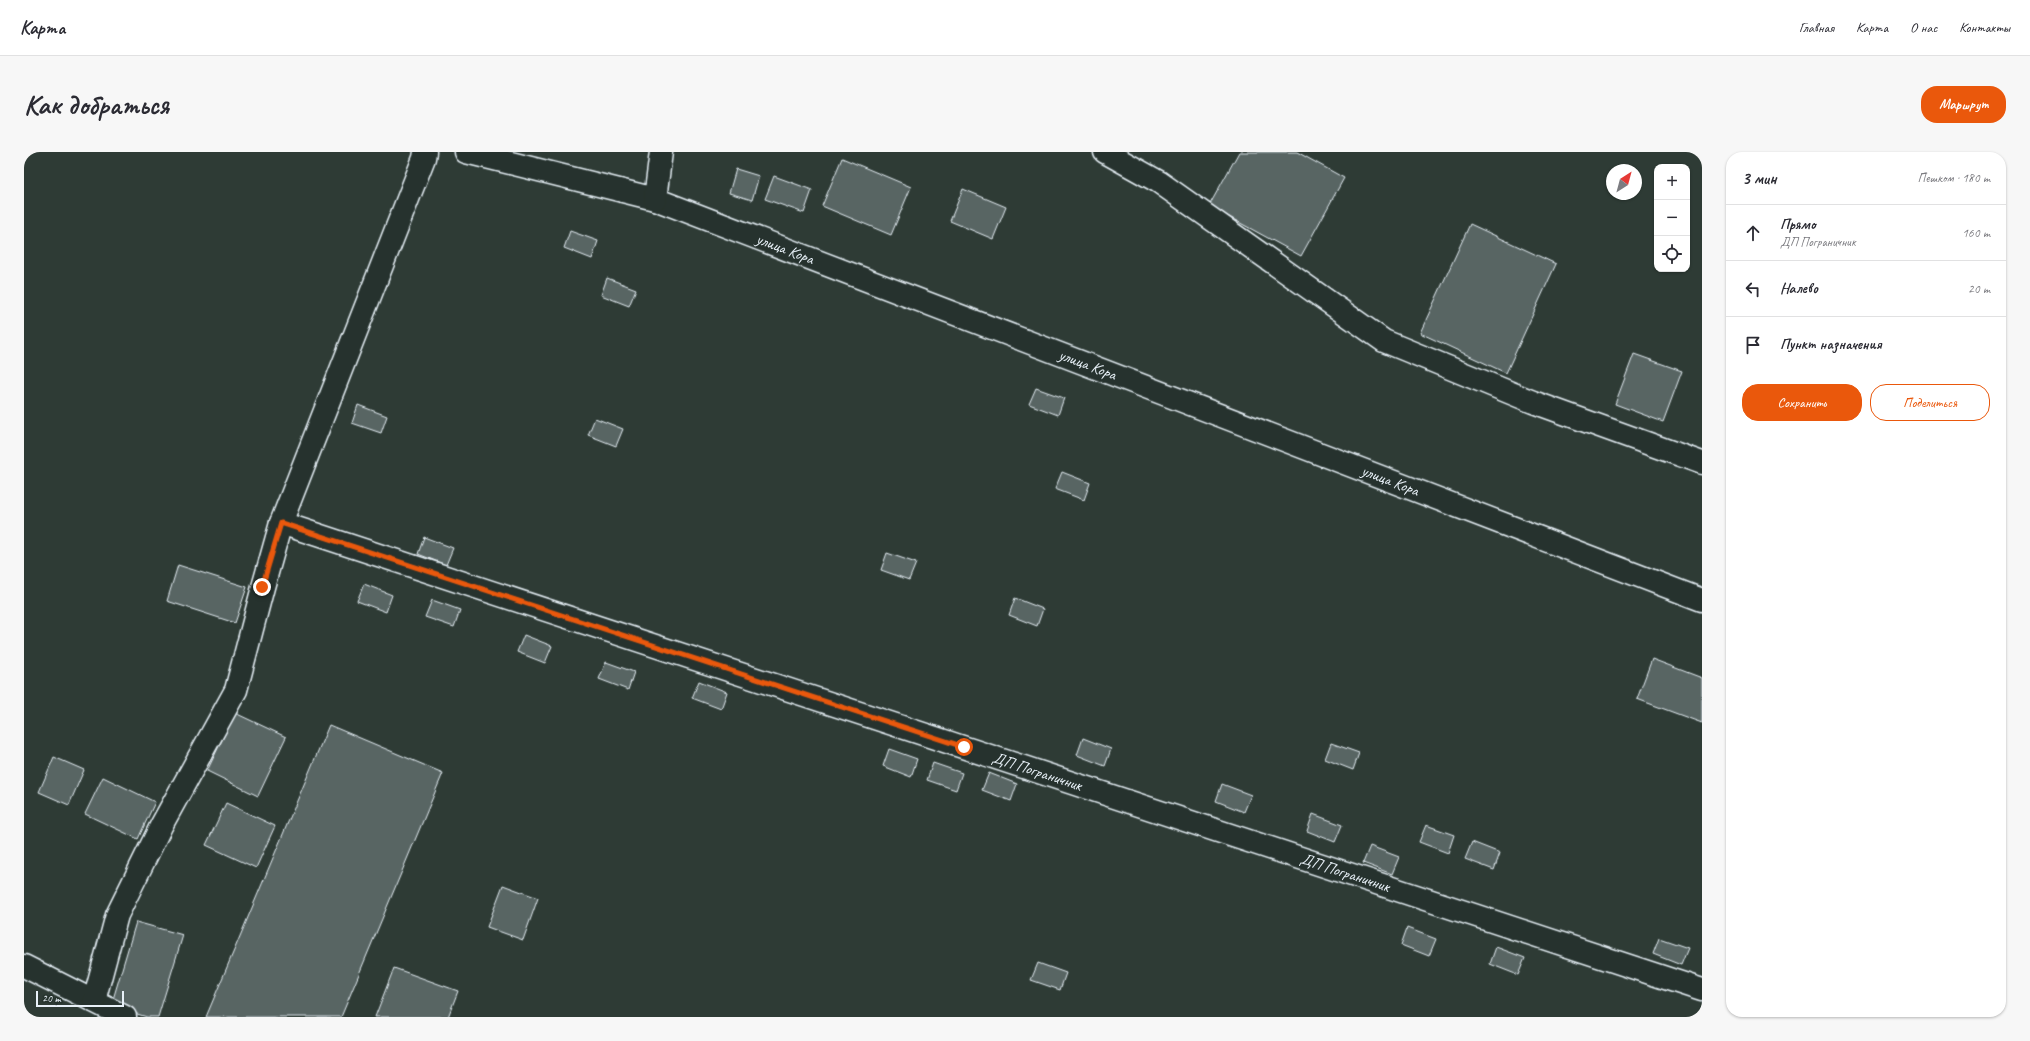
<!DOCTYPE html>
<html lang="ru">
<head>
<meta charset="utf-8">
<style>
	:root { --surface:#fff; --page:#f7f7f7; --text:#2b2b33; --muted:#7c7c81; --line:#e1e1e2; --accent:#ea580c }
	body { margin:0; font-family:Caveat,sans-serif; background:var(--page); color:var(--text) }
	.controls { position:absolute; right:12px; top:12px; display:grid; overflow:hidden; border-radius:8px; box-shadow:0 1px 3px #0004 }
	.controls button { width:36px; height:36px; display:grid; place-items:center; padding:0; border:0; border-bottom:1px solid var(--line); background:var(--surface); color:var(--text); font:20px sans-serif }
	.compass { position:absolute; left:1582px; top:12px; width:36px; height:36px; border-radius:50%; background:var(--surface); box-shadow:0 1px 3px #0004; rotate:36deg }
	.scale { position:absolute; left:12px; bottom:10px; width:88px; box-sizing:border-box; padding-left:4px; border:2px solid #e8f1f8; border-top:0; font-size:11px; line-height:14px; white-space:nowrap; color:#e8f1f8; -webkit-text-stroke:3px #26332d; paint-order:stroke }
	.stop { position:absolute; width:12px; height:12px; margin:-9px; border:3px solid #ea580c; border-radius:50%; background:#fff }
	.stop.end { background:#ea580c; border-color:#fff; box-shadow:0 1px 4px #0008 }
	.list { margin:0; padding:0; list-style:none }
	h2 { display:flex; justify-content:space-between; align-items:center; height:52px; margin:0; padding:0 16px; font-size:17px }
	h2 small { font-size:13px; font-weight:400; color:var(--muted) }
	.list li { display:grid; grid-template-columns:26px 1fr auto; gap:12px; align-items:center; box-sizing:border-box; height:56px; padding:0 16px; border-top:1px solid var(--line) }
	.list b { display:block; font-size:15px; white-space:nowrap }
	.list p { margin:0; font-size:13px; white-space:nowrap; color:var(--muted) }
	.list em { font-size:13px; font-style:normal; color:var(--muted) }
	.actions { display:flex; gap:8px; padding:12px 16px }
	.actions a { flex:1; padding:9px 0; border:1px solid var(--accent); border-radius:16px; text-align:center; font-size:14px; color:var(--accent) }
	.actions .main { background:var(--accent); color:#fff }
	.icon { flex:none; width:22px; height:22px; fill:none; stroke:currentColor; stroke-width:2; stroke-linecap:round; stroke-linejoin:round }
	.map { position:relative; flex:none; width:1678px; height:865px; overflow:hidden; border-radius:16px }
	header { display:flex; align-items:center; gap:24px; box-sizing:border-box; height:56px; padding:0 20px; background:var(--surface); border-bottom:1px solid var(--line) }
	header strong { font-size:19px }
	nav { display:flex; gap:22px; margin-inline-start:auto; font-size:14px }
	.intro { display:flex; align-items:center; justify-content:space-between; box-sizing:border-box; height:96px; padding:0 24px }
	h1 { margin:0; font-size:28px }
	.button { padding:10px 18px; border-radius:16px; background:var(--accent); color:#fff; font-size:14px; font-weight:700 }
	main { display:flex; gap:24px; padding:0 24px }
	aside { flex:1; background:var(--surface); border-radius:16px; box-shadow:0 1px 3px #0004 }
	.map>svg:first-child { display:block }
	.building { fill:#596563; stroke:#e8f1f8 }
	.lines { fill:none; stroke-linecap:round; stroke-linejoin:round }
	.minor-casing { stroke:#e8f1f8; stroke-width:25 }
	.minor { stroke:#26332d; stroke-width:22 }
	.route { stroke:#ea580c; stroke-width:5 }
	.labels { text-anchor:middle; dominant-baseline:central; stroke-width:3; stroke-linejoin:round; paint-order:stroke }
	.street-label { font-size:16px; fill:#e8f1f8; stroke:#26332d }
</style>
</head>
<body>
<header>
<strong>Карта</strong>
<nav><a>Главная</a><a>Карта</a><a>О нас</a><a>Контакты</a></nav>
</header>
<div class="intro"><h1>Как добраться</h1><a class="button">Маршрут</a></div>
<main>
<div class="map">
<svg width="1678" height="865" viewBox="0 0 1678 865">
	<rect width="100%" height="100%" fill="#2e3b35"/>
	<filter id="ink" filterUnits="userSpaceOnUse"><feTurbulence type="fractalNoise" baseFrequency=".025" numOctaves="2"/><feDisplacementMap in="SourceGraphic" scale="8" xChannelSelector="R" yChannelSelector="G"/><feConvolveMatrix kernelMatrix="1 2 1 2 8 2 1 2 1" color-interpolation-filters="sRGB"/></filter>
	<g filter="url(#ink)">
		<path class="building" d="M1215,0h58l47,26 -43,78 -92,-50z
			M818,6l69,29 -20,48 -69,-29z
			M712,17l23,7 -7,24 -23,-7z
			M750,24l38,14 -8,23 -39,-14z
			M939,37l43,18 -13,32 -43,-18z
			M1446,72l86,40 -50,109 -86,-40z
			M546,79l28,10 -6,18 -28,-11z
			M583,126l29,11 -7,17 -28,-11z
			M1610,202l48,17 -19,51 -48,-18z
			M1012,236l28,10 -6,17 -29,-11z
			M334,253l29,11 -6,17 -29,-10z
			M571,266l28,11 -7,17 -28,-11z
			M1038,320l28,11 -6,17 -29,-11z
			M400,385l29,11 -7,17 -28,-11z
			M863,401l29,10 -7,17 -28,-10z
			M154,413l69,22 -12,36 -68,-22z
			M340,432l28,11 -6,17 -29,-11z
			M991,446l28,11 -6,17 -28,-11z
			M408,448l28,10 -6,17 -29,-10z
			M500,483l28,11 -7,17 -28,-11z
			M1628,507l50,19v45l-65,-24z
			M582,510l28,10 -6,18 -29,-11z
			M675,529l28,11 -6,17 -29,-11z
			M211,561l51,24 -28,59 -51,-25z
			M305,573l114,48 -102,244h-135z
			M1059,586l28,11 -6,17 -28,-11z
			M1307,591l28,10 -6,17 -28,-11z
			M865,597l28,10 -6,18 -28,-11z
			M30,605l30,13 -15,35 -30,-13z
			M909,611l29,10 -6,17 -29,-10z
			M965,621l28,11 -6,17 -29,-11z
			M79,625l52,25 -17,37 -53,-25z
			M1198,632l29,11 -7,17 -28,-11z
			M202,651l49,23 -19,42 -50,-23z
			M1289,662l29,11 -7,17 -28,-11z
			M1402,673l28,10 -6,18 -29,-11z
			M1448,690l28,11 -6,17 -29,-11z
			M1346,694l29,11 -7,17 -29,-11z
			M479,733l35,13 -15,42 -36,-13z
			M112,770l47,13 -25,82h-11l-36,-11z
			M1383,776l29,11 -7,17 -28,-11z
			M1635,786l29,10 -7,17 -28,-11z
			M1472,795l29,11 -7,17 -28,-11z
			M1014,811l28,10 -6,17 -29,-10z
			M370,816l64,23 -10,26h-73z"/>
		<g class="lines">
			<defs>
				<g id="minor">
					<path id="s1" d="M442,0l189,47 1047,401"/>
					<path d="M1081,0l54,30 225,159 149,61 169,61"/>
					<path d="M631,47l6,-47"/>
					<path id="s2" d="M257,371l1421,467"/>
					<path d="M0,814l101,51"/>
					<path d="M70,849l23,-86 44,-89 75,-136 27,-103 18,-64 143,-365 1,-6"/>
				</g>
			</defs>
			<use href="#minor" class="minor-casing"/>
			<use href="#minor" class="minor"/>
		</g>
	</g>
	<g class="lines" filter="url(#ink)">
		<path class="route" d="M238,435l19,-64 683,224"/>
	</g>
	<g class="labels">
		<g class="street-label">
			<text stroke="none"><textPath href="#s1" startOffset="334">улица Кора</textPath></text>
			<text stroke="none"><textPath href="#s1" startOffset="658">улица Кора</textPath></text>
			<text stroke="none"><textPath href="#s1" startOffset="982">улица Кора</textPath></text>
			<text stroke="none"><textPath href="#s2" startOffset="796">ДП Пограничник</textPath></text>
			<text stroke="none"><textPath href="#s2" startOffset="1120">ДП Пограничник</textPath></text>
		</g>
	</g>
</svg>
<div class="controls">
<button>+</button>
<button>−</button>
<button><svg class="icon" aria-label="locate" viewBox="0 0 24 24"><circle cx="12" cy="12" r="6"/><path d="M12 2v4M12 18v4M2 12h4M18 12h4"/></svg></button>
</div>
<svg class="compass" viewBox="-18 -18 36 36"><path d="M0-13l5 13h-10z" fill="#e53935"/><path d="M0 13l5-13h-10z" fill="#7c7c81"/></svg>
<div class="scale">20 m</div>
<div class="stop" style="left:940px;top:595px"></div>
<div class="stop end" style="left:238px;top:435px"></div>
</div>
<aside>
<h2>3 мин<small>Пешком · 180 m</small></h2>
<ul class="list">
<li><svg class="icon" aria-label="ahead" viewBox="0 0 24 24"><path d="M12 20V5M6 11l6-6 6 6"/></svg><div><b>Прямо</b><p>ДП Пограничник</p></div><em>160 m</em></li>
<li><svg class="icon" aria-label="left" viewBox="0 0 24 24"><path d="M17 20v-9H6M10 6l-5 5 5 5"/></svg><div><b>Налево</b></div><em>20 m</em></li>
<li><svg class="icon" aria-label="arrive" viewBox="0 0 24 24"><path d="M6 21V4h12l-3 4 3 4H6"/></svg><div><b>Пункт назначения</b></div></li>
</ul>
<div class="actions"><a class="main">Сохранить</a><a>Поделиться</a></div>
</aside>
</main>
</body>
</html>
